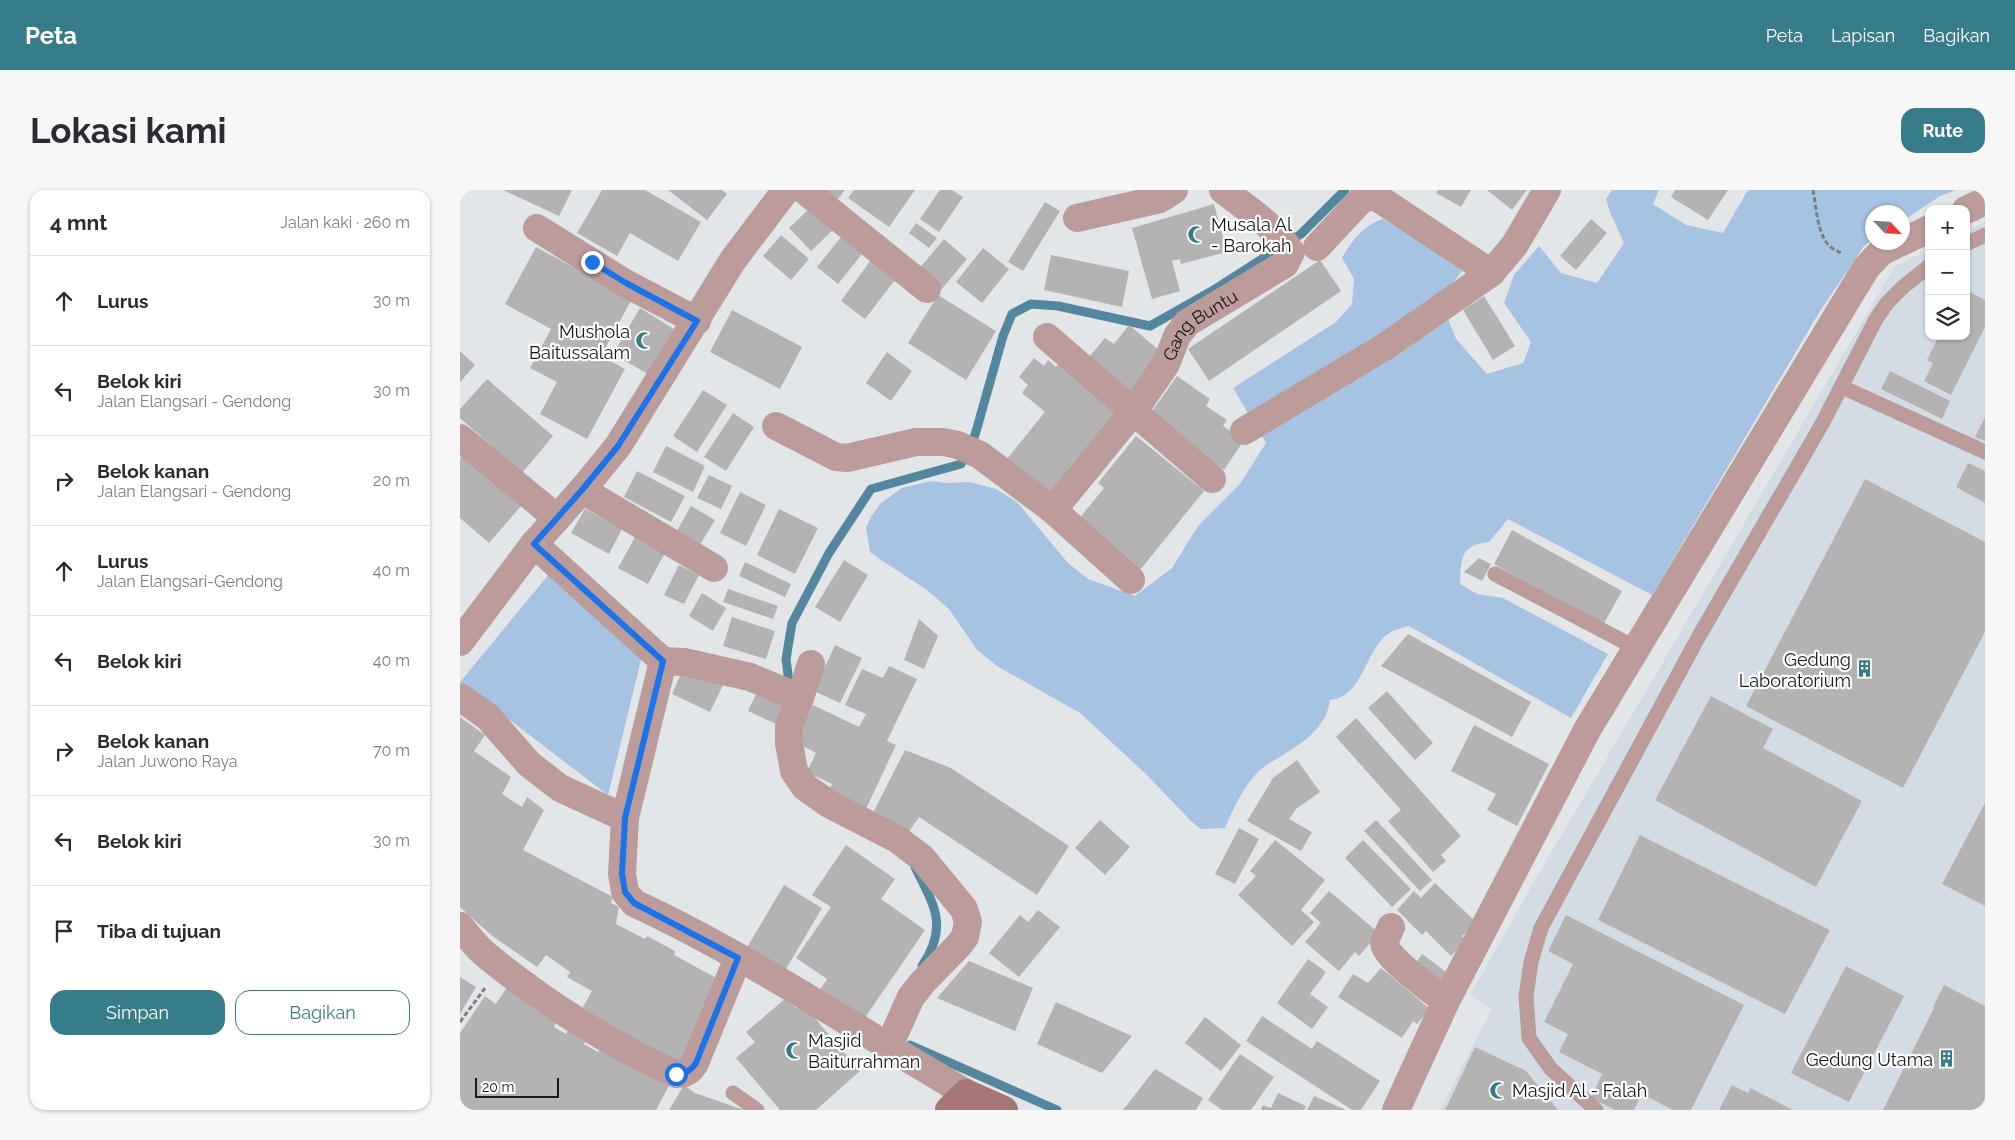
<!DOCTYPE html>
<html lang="id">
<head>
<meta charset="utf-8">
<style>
	:root { --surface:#fff; --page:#f7f7f7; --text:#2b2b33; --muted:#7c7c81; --line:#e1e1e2; --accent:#377d89 }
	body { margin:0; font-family:Raleway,sans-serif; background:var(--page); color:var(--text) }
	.controls { position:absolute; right:15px; top:15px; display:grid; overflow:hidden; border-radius:10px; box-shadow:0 1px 4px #0004 }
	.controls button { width:45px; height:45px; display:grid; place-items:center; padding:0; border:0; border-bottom:1px solid var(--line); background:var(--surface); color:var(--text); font:25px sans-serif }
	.compass { position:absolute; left:1405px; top:15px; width:45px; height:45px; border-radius:50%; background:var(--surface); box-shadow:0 1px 4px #0004; rotate:115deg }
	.scale { position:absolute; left:15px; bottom:12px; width:84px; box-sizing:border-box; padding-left:5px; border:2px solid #171819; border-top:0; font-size:14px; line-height:18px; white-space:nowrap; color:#171819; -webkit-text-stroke:4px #fff; paint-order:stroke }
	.stop { position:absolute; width:15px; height:15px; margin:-11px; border:4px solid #1a73e8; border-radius:50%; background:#fff }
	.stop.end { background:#1a73e8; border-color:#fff; box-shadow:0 1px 5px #0008 }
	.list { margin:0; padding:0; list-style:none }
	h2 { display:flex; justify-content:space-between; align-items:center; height:65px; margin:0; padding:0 20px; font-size:21px }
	h2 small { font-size:16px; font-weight:400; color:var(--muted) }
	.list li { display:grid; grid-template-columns:32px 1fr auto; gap:15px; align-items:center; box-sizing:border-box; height:90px; padding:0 20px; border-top:1px solid var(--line) }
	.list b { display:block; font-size:19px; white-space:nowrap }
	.list p { margin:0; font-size:16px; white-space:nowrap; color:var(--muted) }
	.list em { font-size:16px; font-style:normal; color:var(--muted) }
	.actions { display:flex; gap:10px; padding:15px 20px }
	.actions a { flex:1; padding:11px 0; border:1px solid var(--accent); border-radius:15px; text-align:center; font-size:18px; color:var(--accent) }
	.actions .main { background:var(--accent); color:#fff }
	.icon { flex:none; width:28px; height:28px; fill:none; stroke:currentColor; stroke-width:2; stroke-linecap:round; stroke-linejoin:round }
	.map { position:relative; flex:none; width:1525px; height:920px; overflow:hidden; border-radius:15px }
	header { display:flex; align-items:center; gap:30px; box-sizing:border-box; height:70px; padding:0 25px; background:var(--accent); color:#fff }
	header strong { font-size:24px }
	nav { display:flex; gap:28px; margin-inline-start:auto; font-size:18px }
	.intro { display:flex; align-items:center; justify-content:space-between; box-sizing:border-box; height:120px; padding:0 30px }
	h1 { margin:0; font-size:35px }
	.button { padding:12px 22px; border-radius:15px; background:var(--accent); color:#fff; font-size:18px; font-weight:700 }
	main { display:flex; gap:30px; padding:0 30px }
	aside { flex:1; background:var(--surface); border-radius:15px; box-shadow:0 1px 4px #0004 }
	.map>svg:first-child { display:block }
	.built { fill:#d3dce4 }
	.green { fill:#a6c3e1 }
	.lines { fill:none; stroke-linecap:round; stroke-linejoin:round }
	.stream { stroke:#54879d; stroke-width:9 }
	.building { fill:#b5b2b4 }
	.path { stroke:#7d7f81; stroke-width:3; stroke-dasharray:5 2.5; stroke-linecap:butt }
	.service { stroke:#bc9c9a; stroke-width:15 }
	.minor { stroke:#bc9c9a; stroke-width:28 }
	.secondary { stroke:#a57776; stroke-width:28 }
	.route { stroke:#1a73e8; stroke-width:6 }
	.labels { text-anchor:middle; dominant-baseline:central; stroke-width:4.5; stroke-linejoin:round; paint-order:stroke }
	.poi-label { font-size:18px; fill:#171819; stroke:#fff; text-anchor:start }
	.street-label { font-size:18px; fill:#171819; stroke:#fff }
</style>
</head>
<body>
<header>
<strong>Peta</strong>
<nav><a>Peta</a><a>Lapisan</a><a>Bagikan</a></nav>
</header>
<div class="intro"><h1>Lokasi kami</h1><a class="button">Rute</a></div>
<main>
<aside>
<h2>4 mnt<small>Jalan kaki · 260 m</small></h2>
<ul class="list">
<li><svg class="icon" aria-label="ahead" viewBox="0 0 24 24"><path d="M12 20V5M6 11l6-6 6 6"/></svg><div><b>Lurus</b></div><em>30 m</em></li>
<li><svg class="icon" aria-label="left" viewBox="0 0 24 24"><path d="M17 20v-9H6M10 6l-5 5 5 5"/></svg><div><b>Belok kiri</b><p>Jalan Elangsari - Gendong</p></div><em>30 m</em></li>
<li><svg class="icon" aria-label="right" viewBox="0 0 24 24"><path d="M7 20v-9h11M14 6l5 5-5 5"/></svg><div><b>Belok kanan</b><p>Jalan Elangsari - Gendong</p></div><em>20 m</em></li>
<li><svg class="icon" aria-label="ahead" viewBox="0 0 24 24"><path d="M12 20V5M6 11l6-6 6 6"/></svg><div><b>Lurus</b><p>Jalan Elangsari-Gendong</p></div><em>40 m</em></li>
<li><svg class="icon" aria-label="left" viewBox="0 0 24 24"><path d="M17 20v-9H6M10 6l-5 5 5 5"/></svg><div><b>Belok kiri</b></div><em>40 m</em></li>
<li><svg class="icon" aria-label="right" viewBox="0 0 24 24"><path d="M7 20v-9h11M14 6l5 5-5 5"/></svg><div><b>Belok kanan</b><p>Jalan Juwono Raya</p></div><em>70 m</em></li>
<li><svg class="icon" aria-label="left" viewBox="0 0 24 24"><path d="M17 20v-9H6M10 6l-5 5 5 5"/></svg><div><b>Belok kiri</b></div><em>30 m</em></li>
<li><svg class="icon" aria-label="arrive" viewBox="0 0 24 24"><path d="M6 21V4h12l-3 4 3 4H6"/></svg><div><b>Tiba di tujuan</b></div></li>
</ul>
<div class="actions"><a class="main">Simpan</a><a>Bagikan</a></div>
</aside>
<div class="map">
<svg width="1525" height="920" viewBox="0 0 1525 920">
	<rect width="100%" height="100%" fill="#e3e6e9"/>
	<path class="built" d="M1525,32v888h-545l52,-101 -22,-14 64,-113 361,-616 34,-16v86h37v-105z"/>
	<path class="green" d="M1152,0h47l-6,14 33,21 37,8 25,-43h208l-16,6 -37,25 -1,-9h-30v28l-8,6 -44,65 -168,284 -144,-76 -19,23c-29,3 -28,17 -29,42l17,10 26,4 105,56 -37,64 -162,-92c-6,2 -13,3 -18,6 -26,14 -26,65 -61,68 -4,29 -29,44 -52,58 -8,5 -16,9 -22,16 -14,15 -23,36 -31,54l-24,1 -10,-8 -45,-47 -66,-61 -83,-47 -20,-16 -28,-41 -22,-19 -46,-30 -11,-8 -4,-25 6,-12 9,-12 21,-15 29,-7 14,2 25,-1 26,7 21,13 51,61 20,16 47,17 37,-28 26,-42 42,-42 26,-41 -33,-55 103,-66 16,-18 2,-25 -12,-21c11,-18 20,-32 41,-39l34,20 45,32 -22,28 16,40 31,35 36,-11 8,-21 -27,-39 10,-28 25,-29 22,27 36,10 27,-40 -14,-31 -4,-13z
		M90,383l92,83 -34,139 -148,-113z"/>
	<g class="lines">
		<path class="stream" d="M330,500l-4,-31 6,-36 37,-70 42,-64 90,-25 14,-29 28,-99 9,-22 19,-10 27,2 92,20 62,-35 89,-57 44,-44
			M455,677c19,38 34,59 7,99
			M450,855l147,65"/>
	</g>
	<path class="building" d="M43,0h69l-13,26z
		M142,0h43l56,32 -23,39 -48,-28 -13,23 -40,-23z
		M208,0h54l5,4 -20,26z
		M353,0h32l-12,15z
		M394,0h61l-26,37 -41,-29z
		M480,0h12l11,7 -24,35 -19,-13z
		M978,0h33l-10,17 -25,-14z
		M1027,0h40l-15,20z
		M1215,0h53l-20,30 -37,-23z
		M585,12l15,9 -37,60 -15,-9z
		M754,14l13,48 -46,12 -1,-5 -8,2 8,30 -28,8 -20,-71z
		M352,16l22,23 -23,22 -22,-23z
		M1131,29l16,14 -31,37 -16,-14z
		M456,33l21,15 -8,10 -20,-15z
		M385,42l21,17 -28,35 -21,-17z
		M321,45l28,24 -18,21 -28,-24z
		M484,49l23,20 -26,31 -23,-20z
		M76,57l96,52 -31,57 24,13 -38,70 -47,-25 17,-32 -27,-14 21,-39 -46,-25z
		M523,58l26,21 -27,34 -26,-21z
		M591,65l78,16 -7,36 -78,-17z
		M413,67l25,19 -33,43 -24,-18z
		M860,70l21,31 -132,90 -21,-32z
		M1506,100l19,10v27l-34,68 -27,-14 9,-18 -6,-3 12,-24h27z
		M478,105l58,36 -30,49 -58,-37z
		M1024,106l31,50 -22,14 -30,-50z
		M180,118l34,21 -26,45 -35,-20z
		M272,120l70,37 -22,42 -70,-37z
		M669,135l37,31 -31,39 -46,-38 16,-19 9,6z
		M0,161l15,14 -15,17z
		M427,162l25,19 -21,30 -25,-18z
		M574,168l10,8 4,-6 8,7 6,-7 61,50 -76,93 -45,-38 43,-53 -23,-19 6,-8 -9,-8z
		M1430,181l60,30 -8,18 -61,-30z
		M717,186l33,23 -4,7 21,14 -4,6 21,14 -20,30 -76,-53z
		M27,189l66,57 -31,37 -62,-55v-9z
		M243,200l24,15 -30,47 -24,-16z
		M273,223l21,14 -28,44 -22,-14z
		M1525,227v24l-10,-4z
		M676,246l68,55 -68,84 -62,-50 30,-37 -6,-5z
		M206,256l39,20 -12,26 -40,-20z
		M4,265l58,50 -33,38 -29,-25v-59z
		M1508,273l17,8v32l-29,-16z
		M177,281l48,25 -14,26 -47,-25z
		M249,285l23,11 -11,23 -24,-11z
		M1405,289l120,63v90l-82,156 -157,-82z
		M280,302l26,13 -20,41 -26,-13z
		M231,316l24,14 -17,28 -23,-14z
		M125,319l37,20 -13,25 -38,-21z
		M319,319l39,19 -23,46 -38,-19z
		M1052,340l110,61 -19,34 -109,-61z
		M175,347l30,16 -17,31 -30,-16z
		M1019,368l12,6 -9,17 -18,-9z
		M384,370l24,15 -28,47 -25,-15z
		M285,372l46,22 -6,13 -46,-21z
		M219,375l20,10 -15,29 -20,-9z
		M268,399l50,17 -5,13 -50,-17z
		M242,403l24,15 -13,23 -24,-15z
		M272,427l43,14 -9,28 -43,-13z
		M459,429l19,17 -14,33 -20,-9z
		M948,444l123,68 -19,35 -131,-71z
		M375,455l27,13 -22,45 -26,-12z
		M429,476l28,13 -30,62 9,4 -30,64 -37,-18 3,-7 -25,-12 9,-19 -21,-11 18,-37 46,22 7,-13 -21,-9 17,-36 21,9z
		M224,477l39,18 -13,27 -38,-18z
		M300,496l28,13 -12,25 -28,-13z
		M927,501l46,52 -18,17 -47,-52z
		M1251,506l62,33 -10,19 99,53 -46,86 -161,-87z
		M0,527l25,18 -11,16 37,26 -9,17 20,13 5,-10 17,13 -21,40 90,47 -2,6 8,4 -3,17 29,15 2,-3 28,15 -1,4 48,26 -43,84 -99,-53 12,-21 -25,-14 3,-5 -24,-17 -9,12 -46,-32 -31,-28z
		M896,528l105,118 -20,19 5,6 -13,11 -45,-51 13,-11 -65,-73z
		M1014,535l75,39 -32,62 -30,-16 9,-16 -45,-23z
		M445,560l46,18 118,78 -32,49 -118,-78 -11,16 -34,-22z
		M837,570l23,32 -24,17 -7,10 23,13 -11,19 -54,-30 26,-43z
		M1525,613v103l-43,-22z
		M640,630l30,27 -25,28 -30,-27z
		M916,630l56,60 -12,11 -56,-60z
		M779,638l20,11 -24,45 -20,-10z
		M1180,645l190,95 -45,84 -187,-94z
		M815,650l50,40 -24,30 13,12 -22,24 -54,-51 18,-19 -6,-5z
		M903,650l48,49 -19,18 -47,-49z
		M386,655l49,34 -14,20 44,31 -63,92 -44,-30 9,-13 -31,-21 35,-51 -19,-12z
		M975,693l41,39 -14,14 4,4 -15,16 -25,-25 -4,4 -25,-25 17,-19 7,7z
		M324,695l38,23 -39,66 -38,-23z
		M869,701l50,42 -20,23 -4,-4 -16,19 -34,-29 16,-19 -11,-10z
		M578,720l22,17 -41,50 -30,-24 31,-38 8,7z
		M1106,725l178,90 -53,105h-18l-31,-16 -8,16h-19l-24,-12 11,-24 -43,-22 9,-18 -24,-12 29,-58 -25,-13z
		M962,764l27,20 -11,15 -27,-19z
		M848,769l18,13 -16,22 18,13 -16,22 -35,-26z
		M509,771l64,27 -18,43 -78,-33z
		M1386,776l58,30 -55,106 -58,-29z
		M921,778l49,41 -13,15 -4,-3 -11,17 -64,-41 15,-23 15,9z
		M0,787l16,10 -16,27z
		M1484,795l41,21v104h-102l51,-102 -1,-1z
		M47,797l50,34 -3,6 12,7 2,-4 18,10 -2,4 14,8 4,-7 68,39 -14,26h-196v-77l25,-37 11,8z
		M326,808l10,10 6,-5 58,68 -44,39h-36l-44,-52 19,-16 -9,-10z
		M596,812l76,34 -30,37 -65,-29z
		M802,826l50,33 5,-8 63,40 -19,29h-9l-106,-69z
		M745,827l36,28 -20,26 -36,-28z
		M1015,857l51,24 32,39h-113z
		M780,864l34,23 -23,33h-29l-14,-10z
		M695,879l48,29 -7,12h-73z
		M224,895l11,8 49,17h-75z
		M1272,895l16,8 2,-5 43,22h-74z
		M818,903l28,13 -2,4h-43l2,-5 8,3z
		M854,906l32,14h-39z"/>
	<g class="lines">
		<path class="path" d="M1353,0c3,16 4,38 13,52 4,6 11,9 17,12
			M0,832l25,-34"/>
		<path class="service" d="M1506,54l19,-9
			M1382,197l143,65
			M1035,384l141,74
			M273,903l24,17
			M1136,920l-45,-41 -22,-31 -3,-42 5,-34 10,-34 158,-292 123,-212 54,-105 11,-16 16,-16 26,-21"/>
		<g class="minor">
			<path d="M344,0l123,99"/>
			<path d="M1506,20l19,-9"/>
			<path d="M617,28l83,-19 14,-9"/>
			<path d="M77,38l88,55 72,38"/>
			<path d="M1442,52l27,-13"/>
			<path d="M857,57l43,-46 9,-5 9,2 113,75"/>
			<path d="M587,147l165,142"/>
			<path id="s1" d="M316,236l60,31 11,1 69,-16h27l15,3 22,10 73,55 80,-98 33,-48 11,-28 10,-13 98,-59 6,-12c-16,-26 -45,-44 -68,-62"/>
			<path d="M784,241l142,-85 105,-73 23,-27 33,-56"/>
			<path d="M0,248l97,80"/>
			<path d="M122,300l132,78"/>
			<path d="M593,320l78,70"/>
			<path d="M74,354l129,117"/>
			<path d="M0,452l74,-98 48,-54 36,-44 115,-186 53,-70"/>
			<path d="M0,507l28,20 41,47 31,24 65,30"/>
			<path d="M340,508l11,-34"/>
			<path d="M0,736c8,10 16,21 26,29 55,45 124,90 190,119 10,0 14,-3 19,-11l43,-105"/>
			<path d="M931,737l-7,16c0,13 49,49 62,58"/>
			<path d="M428,858l23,-51 11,-14 36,-37 7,-9 3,-15 -4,-13 -42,-51 -25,-19 -68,-35 -24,-17 -11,-16 -5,-28v-17l11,-28 -50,-21 -66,-15 -21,-1 -38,157 -3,56 3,18 9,11c116,54 222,126 332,190"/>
			<path d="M936,920l50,-109 141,-271 279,-462 15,-16 20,-10"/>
		</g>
		<path class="secondary" d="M489,920l17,-17 38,17"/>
	</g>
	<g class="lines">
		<path class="route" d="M132,72l34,21 71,38 -79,125 -36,44 -48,54 129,117 -38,157 -3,56 3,18 9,11 104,55 -42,105c-6,8 -10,11 -20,11"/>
	</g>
	<defs>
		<symbol id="mosque-bare" viewBox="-9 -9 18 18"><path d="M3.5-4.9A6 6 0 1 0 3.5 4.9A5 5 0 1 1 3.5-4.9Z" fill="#377d89" stroke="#fff" stroke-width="2.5" paint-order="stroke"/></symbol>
		<symbol id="building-bare" viewBox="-9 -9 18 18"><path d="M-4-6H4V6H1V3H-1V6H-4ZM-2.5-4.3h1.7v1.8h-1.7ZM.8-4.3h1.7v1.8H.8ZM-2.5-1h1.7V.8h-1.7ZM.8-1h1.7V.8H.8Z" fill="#377d89" stroke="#fff" stroke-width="2.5" paint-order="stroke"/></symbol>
	</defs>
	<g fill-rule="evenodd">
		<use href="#mosque-bare" x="724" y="32" width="25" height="25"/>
		<use href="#mosque-bare" x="172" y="138" width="25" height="25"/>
		<use href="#building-bare" x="1392" y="466" width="25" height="25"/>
		<use href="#mosque-bare" x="322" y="848" width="25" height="25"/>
		<use href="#building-bare" x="1474" y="856" width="25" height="25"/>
		<use href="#mosque-bare" x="1026" y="888" width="25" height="25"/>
	</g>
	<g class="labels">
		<g class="poi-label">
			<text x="751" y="34">Musala Al<tspan x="751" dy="21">- Barokah</tspan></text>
			<text x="170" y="141" text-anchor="end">Mushola<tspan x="170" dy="21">Baitussalam</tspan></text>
			<text x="1391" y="469" text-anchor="end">Gedung<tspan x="1391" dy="21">Laboratorium</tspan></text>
			<text x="348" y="850">Masjid<tspan x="348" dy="21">Baiturrahman</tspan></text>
			<text x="1473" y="869" text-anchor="end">Gedung Utama</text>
			<text x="1052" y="900">Masjid Al - Falah</text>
		</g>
		<g class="street-label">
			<text stroke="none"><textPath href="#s1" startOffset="546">Gang Buntu</textPath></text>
		</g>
	</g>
</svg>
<div class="controls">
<button>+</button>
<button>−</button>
<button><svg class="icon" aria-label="layers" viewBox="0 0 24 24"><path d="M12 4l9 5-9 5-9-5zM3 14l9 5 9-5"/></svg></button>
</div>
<svg class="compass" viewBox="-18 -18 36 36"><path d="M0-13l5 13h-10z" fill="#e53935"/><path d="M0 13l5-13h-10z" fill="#7c7c81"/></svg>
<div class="scale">20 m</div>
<div class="stop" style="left:216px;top:884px"></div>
<div class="stop end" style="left:132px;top:72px"></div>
</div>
</main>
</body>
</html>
